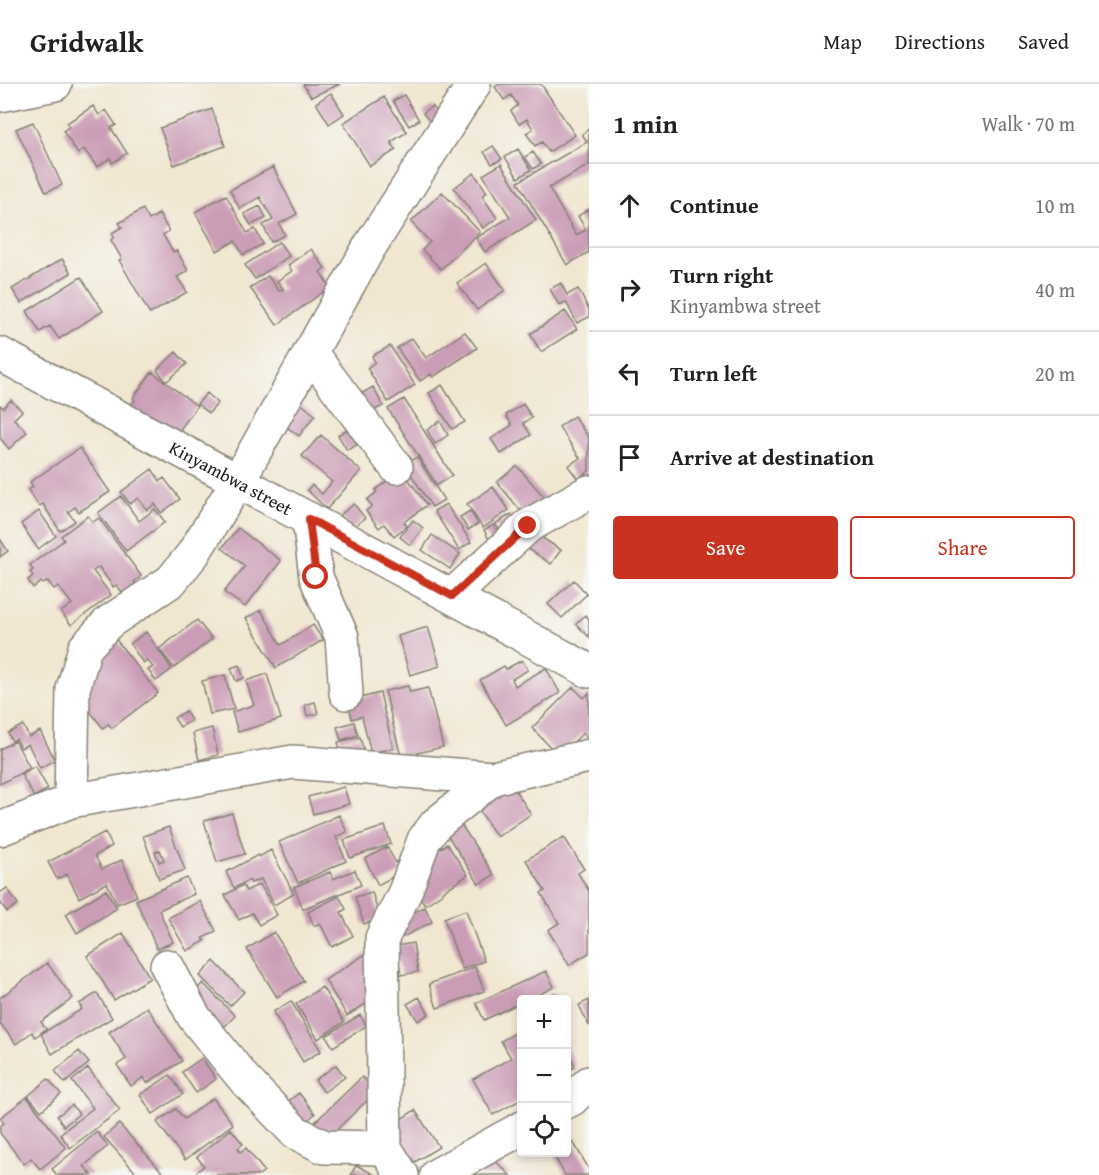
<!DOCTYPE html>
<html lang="en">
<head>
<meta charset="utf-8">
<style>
	:root { --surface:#fff; --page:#f6f6f6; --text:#202124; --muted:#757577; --line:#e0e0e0; --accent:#c8321e }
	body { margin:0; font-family:"Gentium Book Plus",serif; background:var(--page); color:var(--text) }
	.controls { position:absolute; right:18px; bottom:18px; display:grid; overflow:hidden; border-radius:6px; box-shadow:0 3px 9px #0003 }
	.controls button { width:54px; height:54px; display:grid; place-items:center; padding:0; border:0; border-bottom:2px solid var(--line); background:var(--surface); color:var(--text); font:30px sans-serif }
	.stop { position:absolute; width:18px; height:18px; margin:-14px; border:4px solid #c8321e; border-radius:50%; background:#fff }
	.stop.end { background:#c8321e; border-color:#fff; box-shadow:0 2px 6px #0008 }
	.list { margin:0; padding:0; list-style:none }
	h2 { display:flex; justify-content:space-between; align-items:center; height:78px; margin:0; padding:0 24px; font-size:26px }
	h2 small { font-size:20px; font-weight:400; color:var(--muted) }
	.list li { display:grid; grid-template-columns:39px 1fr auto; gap:18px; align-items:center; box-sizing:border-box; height:84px; padding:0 24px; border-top:2px solid var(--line) }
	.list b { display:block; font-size:22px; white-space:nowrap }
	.list p { margin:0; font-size:20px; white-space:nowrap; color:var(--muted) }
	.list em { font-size:20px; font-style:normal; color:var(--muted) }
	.actions { display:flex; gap:12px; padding:18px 24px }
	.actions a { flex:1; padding:14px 0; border:2px solid var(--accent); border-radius:6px; text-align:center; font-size:21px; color:var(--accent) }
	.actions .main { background:var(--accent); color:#fff }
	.icon { flex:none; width:33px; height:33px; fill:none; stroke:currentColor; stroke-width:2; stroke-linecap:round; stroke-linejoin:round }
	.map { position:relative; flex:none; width:589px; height:1091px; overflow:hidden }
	header { display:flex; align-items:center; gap:36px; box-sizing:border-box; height:84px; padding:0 30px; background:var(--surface); border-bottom:2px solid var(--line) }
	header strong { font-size:28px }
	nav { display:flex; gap:33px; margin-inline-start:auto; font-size:21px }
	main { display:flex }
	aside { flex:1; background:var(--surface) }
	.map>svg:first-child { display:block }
	.building { fill:#ca9cb6; fill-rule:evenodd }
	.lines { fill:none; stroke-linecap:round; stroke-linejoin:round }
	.minor-casing { stroke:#868276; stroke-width:36 }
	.minor { stroke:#fff; stroke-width:33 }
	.route { stroke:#c8321e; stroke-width:8 }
	.labels { text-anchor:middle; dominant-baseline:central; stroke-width:6; stroke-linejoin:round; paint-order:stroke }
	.street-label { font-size:18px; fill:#1c1c1c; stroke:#f6f6f2 }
</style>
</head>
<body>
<header>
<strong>Gridwalk</strong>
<nav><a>Map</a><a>Directions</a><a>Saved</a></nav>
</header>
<main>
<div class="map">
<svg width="589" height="1091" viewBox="0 0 589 1091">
	<rect width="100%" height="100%" fill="#f6f6f2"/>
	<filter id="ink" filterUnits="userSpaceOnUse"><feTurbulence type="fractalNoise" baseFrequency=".0167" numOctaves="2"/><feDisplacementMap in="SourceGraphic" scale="12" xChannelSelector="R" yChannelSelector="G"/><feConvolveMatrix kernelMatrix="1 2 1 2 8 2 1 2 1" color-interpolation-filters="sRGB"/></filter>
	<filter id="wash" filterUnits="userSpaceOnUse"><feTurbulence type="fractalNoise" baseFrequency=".008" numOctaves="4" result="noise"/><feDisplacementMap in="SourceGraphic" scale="24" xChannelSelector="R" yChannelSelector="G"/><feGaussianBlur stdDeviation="1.35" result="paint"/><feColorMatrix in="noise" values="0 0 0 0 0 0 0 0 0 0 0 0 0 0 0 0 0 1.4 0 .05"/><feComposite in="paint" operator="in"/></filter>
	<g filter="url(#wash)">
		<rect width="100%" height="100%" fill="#f1e7d1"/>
		<g id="blocks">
			<path class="building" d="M303,0h37l-29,13z
				M499,0h42l34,51 -26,17 -7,-10 -7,4 -9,-13 7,-4 -6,-10 -8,5 -8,-13 7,-6 -7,-10 -7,5 -9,-13z
				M331,9l13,21 -15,10 -13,-21z
				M404,11l15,25 -10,6 -16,-25z
				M384,13l23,35 -16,10 5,8 -26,16 -27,-43z
				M93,22l6,9 7,-5 10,15 -5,3 16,25 -15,10 -2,-5 -13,9 -13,-18 -6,5 -15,-23 6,-4 -2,-4z
				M432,22l9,10 -9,8 -9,-11z
				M212,25l13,37 -51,19 -14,-37z
				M33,38l29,63 -16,7 -30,-63z
				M589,45v36l-40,23 27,47 10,-5 -8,-14 11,-7v43l-22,13 -49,-83 69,-40 -5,-8z
				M493,62l9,13 -10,5 -8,-12z
				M518,65l13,21 -13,8 -13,-21z
				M533,68l8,12 -8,5 -8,-12z
				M501,80l35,56 -51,32 -9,-14 34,-21 -27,-42z
				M273,83l24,47 -18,10 6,11 -14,7 -8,-17 10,-5 -13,-23 -20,12 -10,-19z
				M474,89l13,19 -5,4 15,22 -14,10 -29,-40z
				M442,108l38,40 -39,37 -19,-19 8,-8 -19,-20z
				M226,111l21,38 8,-4 8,15 -20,11 -8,-14 -18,10 -22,-39z
				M260,122l6,12 -15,7 -7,-11z
				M143,125l6,11 10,-6 10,17 -6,4 10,17 4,-1 11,20 -11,6 10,15 -37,22 -31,-54 3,-1 -11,-19 3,-3 -2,-4 10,-6 -3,-4z
				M279,158l10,14 -34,23 -10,-14z
				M311,165l14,19 -5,4 10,15 -53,38 -27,-37 18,-12 11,15 4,-2 -6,-8 15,-10 -4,-6z
				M62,175l9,14 -50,30 -9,-14z
				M486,179l19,27 -28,20 -20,-27z
				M81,193l22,34 -44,28 -9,-13 -10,6 -13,-21z
				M561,199l6,12 11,-6 11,21v7l-12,6 -11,-21 -7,3 -9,-16z
				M565,227l12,18 -36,23 -11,-18z
				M465,248l12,16 -44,29 -2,-3 -11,7 -23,-33 15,-10 14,20z
				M390,262l25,39 -27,17 -21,-34 8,-6 -3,-6z
				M176,268l11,12 -21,18 -9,-12z
				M152,288l45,34 -21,29 -47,-27 6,-8 -2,-2z
				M442,301l23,37 -13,7 -23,-36z
				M373,303l10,19 -12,6 -10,-18z
				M207,309l11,10 -9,10 -12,-9z
				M404,315l48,76 -15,10 -49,-76z
				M11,316l11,11 -8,8 13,13 -18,17 -9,-11v-33l3,3z
				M299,318l16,13 -16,21 -16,-12z
				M523,320l9,14 -9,5 8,12 -30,19 -10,-15 21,-14 -6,-10z
				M574,332l15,22v33l-11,8 -10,-13 12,-8 -21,-31z
				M440,337l8,14 -13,9 -8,-14z
				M348,345l9,16 -10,5 -9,-15z
				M321,351l40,36 -34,38 -20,-19 5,-5 10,9 10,-12 -30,-26z
				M80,364l30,44 -31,20 -4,-5 -7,5 7,9 -15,10 -17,-27 -4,2 -11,-16 5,-3 -3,-5z
				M417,373l27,43 -12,7 -27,-42z
				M517,382l29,33 -21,17 -28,-34z
				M152,385l8,12 4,-3 16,21 -19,14 -6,-9 -8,6 -9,-12 -8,6 -9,-12z
				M404,389l23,32 -23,17 3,4 -13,10 -10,-12 -5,4 -13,-17 6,-5 -5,-6 10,-8 -2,-2 15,-11z
				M493,403l16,23 -26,18 -16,-24z
				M121,412l18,25 16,-12 10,13 -39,29 -28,-38z
				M354,420l11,14 -14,11 -11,-14z
				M446,420l25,38 -12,8 -25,-39z
				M39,427l17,25 -18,13 -17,-25z
				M470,427l8,13 -10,6 -8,-13z
				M511,430l5,9 -16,9 -5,-8z
				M88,432l5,6 6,-4 42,58 -7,6 5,7 -13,9 -9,-13 -4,2 -14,-20 -6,4 18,24 -40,30 -10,-13 11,-8 -14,-18 -4,3 -6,-8 -5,3 -2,-2 -8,6 -5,-8 5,-4 -3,-4 3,-2 -3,-5 34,-25 -3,-4z
				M413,436l10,8 -13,17 -10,-8z
				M493,441l7,13 -9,5 -7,-13z
				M238,444l43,33 -36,46 -21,-15 21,-26 -23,-18z
				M530,446l31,20 -10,14 -30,-20z
				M432,451l28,19 -10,15 -28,-19z
				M0,455l8,12 -8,6z
				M574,496l13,14 -25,24 -14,-14z
				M261,526l20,35 32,-20 10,15 -47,28 -30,-50z
				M585,531l4,4v18l-13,-13z
				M197,536l15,19 -38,29 -15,-19z
				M428,543l12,39 -30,9 -12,-39z
				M146,548l26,37 -16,12 -8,-11 5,-3 -6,-7 -4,3 -13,-19z
				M114,553l44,56 -46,35 -4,-4 -5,4 -24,-31 3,-35z
				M522,576l6,10 -16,9 3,7 31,-18 14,25 -54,32 -26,-45 24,-14 2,3z
				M239,581l5,13 -8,3 -5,-13z
				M267,590l14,45 -43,13 -6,-20 22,-7 -8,-24z
				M225,591l9,34 -24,5 -8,-33z
				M408,602l2,6 18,-4 15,59 -42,10 -16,-66z
				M573,603l11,11 5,-5v47l-6,-7 -24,23 -27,-28z
				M380,609l13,55 -22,5 -9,-37 -10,3 -4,-18z
				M315,618l3,12 -11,2 -2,-11z
				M186,627l5,10 -11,6 -6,-9z
				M354,638l4,13 -17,5 -4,-13z
				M23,641l6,12 11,-6 15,29 -15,8 -12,-24 -7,4 -5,-9 -4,2 -4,-8z
				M212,644l6,27 -19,5 -6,-27z
				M360,653l5,18 -22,6 -5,-19z
				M15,657l15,27 -30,16v-35z
				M35,682l13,23 -14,8 -13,-23z
				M511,700l20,30 -34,23 -20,-30z
				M344,703l5,17 -36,10 -5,-17z
				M232,729l13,41 -28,8 -13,-41z
				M339,731l8,17 -11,5 10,24 -48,22 -19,-41z
				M458,736l36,55 -15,9 -35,-54z
				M385,742l6,18 -41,14 -6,-18z
				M169,743l16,43 -26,9 -16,-43zM160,766l4,10 -5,2 -4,-10z
				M105,748l7,14 -17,10 7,13 20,-9 15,36 -20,8 -10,-21 -28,15 -12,-24 -10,5 -9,-17z
				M564,753l20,32 -6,4 11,18v62l-20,12 -21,-35 11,-7 -18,-30 4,-2 -19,-31z
				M447,760l21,31 -26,17 1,1 -18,12 -12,-18 4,-24z
				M387,763l14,25 -23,13 -13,-26z
				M271,766l23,44 -20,11 -13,-26 -10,4 -2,-3 -15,8 -8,-16 32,-17 1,2z
				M355,786l6,15 -58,24 -9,-22 36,-15 3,7z
				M187,794l7,16 -35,16 14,32 -16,7 -21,-49z
				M260,800l17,31 -18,10 -7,-12 -13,7 -14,-25 18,-10 3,6z
				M7,804l11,16 -11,8 -7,-10v-9z
				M106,806l11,18 -40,25 -11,-19z
				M372,808l8,27 -16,5 -9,-27z
				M339,812l7,13 -5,3 12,24 -21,11 -12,-24 -6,3 -6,-14z
				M200,817l16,30 -13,7 2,3 -18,10 -19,-33z
				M425,823l7,15 -29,15 -8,-16z
				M466,826l18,51 -22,8 -18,-51z
				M274,848l30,49 -27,16 -30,-48z
				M123,849l27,45 -36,22 -27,-44z
				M413,859l5,29 -17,3 -5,-29z
				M367,869l11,43 -31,20 -22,-36z
				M214,877l30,31 -14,14 -30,-30z
				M47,879l26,35 -32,24 5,7 -11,8 -3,-5 -16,12 -16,-21v-25z
				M475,883l9,24 -47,17 -8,-24z
				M546,887l8,16 -26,13h-6v2l-38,18 -8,-17z
				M203,899l32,33 -14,14 -32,-33z
				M322,903l22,35 -26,17 -22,-35z
				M97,909l15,25 -60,36 -11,-20 41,-25 -3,-5z
				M554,909l2,7h-18z
				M419,913l10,17 -11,7 -11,-17z
				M589,916v26l-10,-21z
				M291,917l30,50 -18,11 -30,-50z
				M147,923l35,54 -35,22 -3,-6 -13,9 -14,-21 9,-6 -17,-27z
				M360,931l6,11 -33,21 -7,-11z
				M522,945v70l-29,16 -20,-36 38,-21 -10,-17z
				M567,964l8,19 -8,4z
				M79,967l10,12 -24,20 -10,-12z
				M202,974l14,21 -20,14 -14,-21z
				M336,981l9,12 -21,15 -9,-12z
				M88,984l32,42 -50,38 -10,-14 33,-26 -21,-27z
				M170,991l13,19 -30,20 -13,-19z
				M362,993l14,15 -48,46 -14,-15z
				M48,995l13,15 -20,17 -13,-15z
				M299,1009l16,21 -13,11 -16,-22z
				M27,1013l39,51 -26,21 -9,-11 -7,6 -24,-31v-7l4,-3 -4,-5z
				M213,1014l20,26 -48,36 -28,-38 19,-13 8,10z
				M72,1021l7,9 -15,12 -7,-10z
				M415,1026l24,37 -29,18 -23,-37z
				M119,1040l46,51h-27l-34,-38z
				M231,1045l12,15 -5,4 2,4 6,-4 18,23 -5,4h-66l11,-9 -7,-9z
				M97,1048l11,14 -24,20 8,9h-35l-5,-6z
				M573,1058l16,27v6h-24l-12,-21 3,-2h10v-6z
				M487,1069l23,22h-43z
				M356,1081l19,10h-24z"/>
		</g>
	</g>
	<g filter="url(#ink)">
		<use href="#blocks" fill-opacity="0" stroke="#868276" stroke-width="1.5"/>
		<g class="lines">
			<defs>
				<g id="minor">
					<path d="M0,11l55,-11"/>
					<path d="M310,268l86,115"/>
					<path id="s1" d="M0,270l238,127 351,190"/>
					<path d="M309,435l7,58 26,60 4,56"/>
					<path d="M452,512l76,-70 61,-34"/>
					<path d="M71,717l2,-112 12,-41 24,-26 62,-41 22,-27 45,-73 132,-235 104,-162"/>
					<path d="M0,745l71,-28 222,-39 200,16 96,-22"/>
					<path d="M167,882l27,51 51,63 50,52 29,15 61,1"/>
					<path d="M566,1018l6,-3 17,-16"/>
					<path d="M402,1091l-17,-27 -3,-210 23,-46 19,-52 12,-16 57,-46"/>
					<path d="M437,1091l85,-47"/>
				</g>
			</defs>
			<use href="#minor" class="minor-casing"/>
			<use href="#minor" class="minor"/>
		</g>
	</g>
	<g class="lines" filter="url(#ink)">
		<path class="route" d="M316,493l-7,-58 143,77 76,-70"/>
	</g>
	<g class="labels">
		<g class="street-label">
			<text stroke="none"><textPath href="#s1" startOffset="262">Kinyambwa street</textPath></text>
		</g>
	</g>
</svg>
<div class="controls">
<button>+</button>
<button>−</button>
<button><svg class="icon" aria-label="locate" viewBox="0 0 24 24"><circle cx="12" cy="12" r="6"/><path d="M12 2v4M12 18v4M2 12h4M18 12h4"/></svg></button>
</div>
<div class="stop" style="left:316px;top:493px"></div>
<div class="stop end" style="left:528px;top:442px"></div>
</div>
<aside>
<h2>1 min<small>Walk · 70 m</small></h2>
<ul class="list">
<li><svg class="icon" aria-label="ahead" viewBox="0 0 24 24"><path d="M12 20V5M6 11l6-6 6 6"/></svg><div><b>Continue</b></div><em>10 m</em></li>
<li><svg class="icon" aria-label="right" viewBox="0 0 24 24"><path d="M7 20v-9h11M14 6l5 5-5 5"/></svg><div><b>Turn right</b><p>Kinyambwa street</p></div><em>40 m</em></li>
<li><svg class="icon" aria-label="left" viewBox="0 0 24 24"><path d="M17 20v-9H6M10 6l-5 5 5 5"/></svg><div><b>Turn left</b></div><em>20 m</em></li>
<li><svg class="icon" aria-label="arrive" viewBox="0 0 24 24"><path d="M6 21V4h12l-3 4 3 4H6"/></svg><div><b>Arrive at destination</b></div></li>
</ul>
<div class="actions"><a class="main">Save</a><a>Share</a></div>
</aside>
</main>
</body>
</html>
